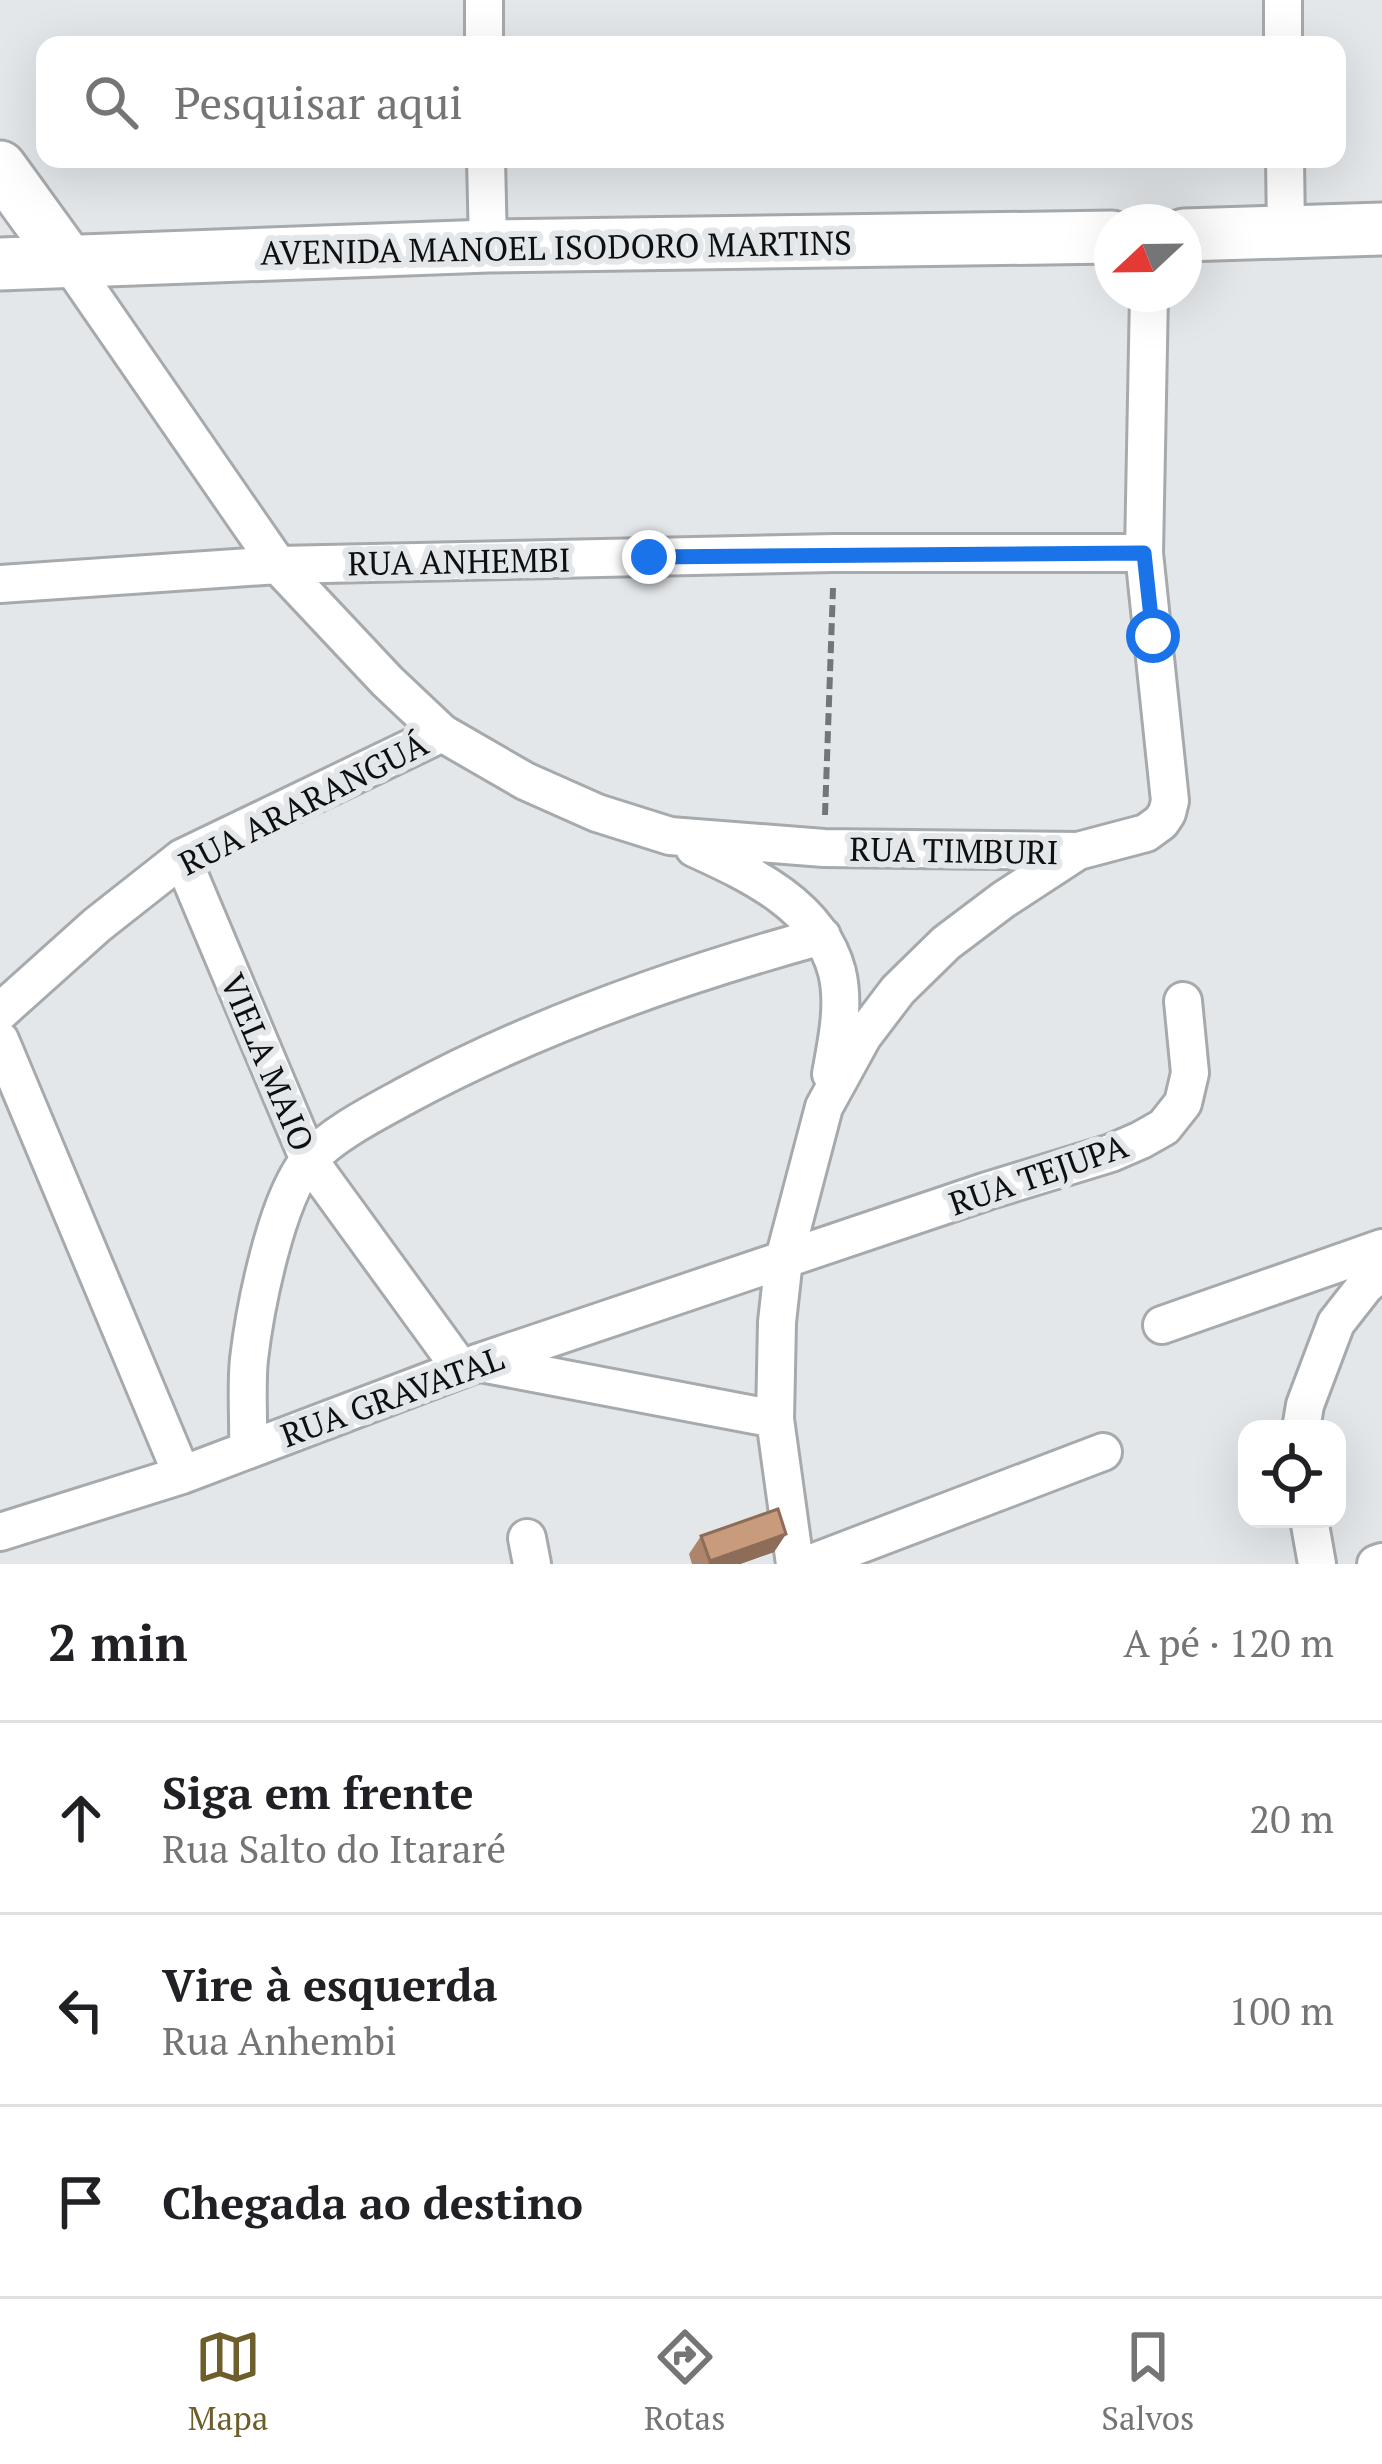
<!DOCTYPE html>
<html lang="pt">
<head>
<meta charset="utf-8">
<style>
	:root { --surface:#fff; --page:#f6f6f6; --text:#202124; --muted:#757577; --line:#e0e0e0; --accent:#6d5e2c }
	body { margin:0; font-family:"PT Serif",serif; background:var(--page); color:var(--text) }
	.controls { position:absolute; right:36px; bottom:36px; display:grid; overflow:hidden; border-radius:24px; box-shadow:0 12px 48px #0002 }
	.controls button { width:108px; height:108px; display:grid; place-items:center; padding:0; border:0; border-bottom:3px solid var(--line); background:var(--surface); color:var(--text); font:60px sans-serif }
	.compass { position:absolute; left:1094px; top:204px; width:108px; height:108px; border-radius:50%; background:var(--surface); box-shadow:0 12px 48px #0002; rotate:248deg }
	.stop { position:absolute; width:36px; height:36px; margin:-27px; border:9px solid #1a73e8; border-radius:50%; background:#fff }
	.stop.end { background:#1a73e8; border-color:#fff; box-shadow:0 3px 12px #0008 }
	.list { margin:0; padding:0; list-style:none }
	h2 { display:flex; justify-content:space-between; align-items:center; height:156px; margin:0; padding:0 48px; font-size:51px }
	h2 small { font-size:39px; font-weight:400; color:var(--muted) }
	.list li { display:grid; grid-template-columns:78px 1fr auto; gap:36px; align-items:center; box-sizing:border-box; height:192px; padding:0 48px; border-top:3px solid var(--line) }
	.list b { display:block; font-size:45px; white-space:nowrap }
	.list p { margin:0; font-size:39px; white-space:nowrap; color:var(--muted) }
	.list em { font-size:39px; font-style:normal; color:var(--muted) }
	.icon { flex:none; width:66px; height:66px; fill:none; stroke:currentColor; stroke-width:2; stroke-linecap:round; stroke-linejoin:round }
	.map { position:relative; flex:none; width:1382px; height:1564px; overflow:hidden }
	.search { position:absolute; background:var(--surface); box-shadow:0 12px 48px #0002; left:36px; right:36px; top:36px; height:132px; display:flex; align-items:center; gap:30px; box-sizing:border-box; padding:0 42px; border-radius:24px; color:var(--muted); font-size:45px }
	.sheet { height:732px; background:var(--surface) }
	nav { display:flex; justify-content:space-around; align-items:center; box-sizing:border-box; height:168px; border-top:3px solid var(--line); background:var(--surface); font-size:33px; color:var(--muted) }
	nav a { display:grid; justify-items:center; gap:6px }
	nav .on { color:var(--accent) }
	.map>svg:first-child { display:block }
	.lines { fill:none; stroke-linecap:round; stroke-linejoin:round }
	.street-casing { stroke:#a6aaad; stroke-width:42 }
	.secondary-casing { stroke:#a6aaad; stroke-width:57 }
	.path { stroke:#737677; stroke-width:6; stroke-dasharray:12 6; stroke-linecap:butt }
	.street { stroke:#fff; stroke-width:36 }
	.secondary { stroke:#fff; stroke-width:51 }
	.wall { fill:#ad856c }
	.shaded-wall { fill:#8d6c58 }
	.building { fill:#c99b7d; stroke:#8d6c58; stroke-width:3 }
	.route { stroke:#1a73e8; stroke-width:15 }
	.labels { text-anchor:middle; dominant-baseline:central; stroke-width:12; stroke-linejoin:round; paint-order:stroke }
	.street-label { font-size:33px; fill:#0d0f10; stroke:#e3e7ea }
</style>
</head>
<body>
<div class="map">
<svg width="1382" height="1564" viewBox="0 0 1382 1564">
	<rect width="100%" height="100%" fill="#e3e7ea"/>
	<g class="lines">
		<defs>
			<path id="street" d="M484,0v45
				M1283,0v45
				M486,159l2,87
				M1285,159l1,71
				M68,261l210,304 109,116 55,52 83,48 72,32 73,23 154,12 254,3 68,-18 15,-11 6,-9 3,-12 -26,-248 5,-259
				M0,584l278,-19 556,-12h310
				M694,848c57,26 126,58 143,124 8,33 0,69 -6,102
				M182,858l127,302 152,209
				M0,1012l97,-87 85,-67 260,-125
				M0,1040l182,435
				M1162,1325l220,-77
				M481,1363l294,56
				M1301,1429l4,-24 31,-82 29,-37 17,-15
				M248,1450c1,-30 -2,-61 1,-91 6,-51 27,-160 60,-199 23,-26 67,-48 98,-65 130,-70 273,-120 415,-159
				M1309,1519l8,45
				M0,1532l182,-57 295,-112 510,-172 124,-38 30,-13 23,-13 19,-24 7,-30 -7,-72
				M527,1538l5,26
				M795,1564l-20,-145 2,-97 7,-63 40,-152 39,-71 35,-46 48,-47 57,-43 75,-49
				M809,1564l294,-112
				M1376,1564l6,-2"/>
			<path id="secondary" d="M0,167l68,94
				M1184,235l198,-6
				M0,264l488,-18 624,-9"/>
		</defs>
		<use href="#street" class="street-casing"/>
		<use href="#secondary" class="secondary-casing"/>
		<path class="path" d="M825,815l8,-227"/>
		<use href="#street" class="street"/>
		<use href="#secondary" class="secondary"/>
	</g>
	<path class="wall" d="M786,1534l-12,18 -34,12h-48l-3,-10 12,-18z"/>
	<path class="shaded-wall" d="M786,1534l-12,18 -34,12h-32l2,-3z"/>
	<path class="building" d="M778,1509l8,25 -76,27 -9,-25z"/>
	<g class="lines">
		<path class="route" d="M649,557l495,-4 9,83"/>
	</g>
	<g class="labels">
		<g class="street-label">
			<text transform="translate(556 247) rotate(-1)">AVENIDA MANOEL ISODORO MARTINS</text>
			<text transform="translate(459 561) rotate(-1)">RUA ANHEMBI</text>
			<text transform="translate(303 803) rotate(-27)">RUA ARARANGUÁ</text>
			<text transform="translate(954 850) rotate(1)">RUA TIMBURI</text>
			<text transform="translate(268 1062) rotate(67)">VIELA MAIO</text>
			<text transform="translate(1038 1174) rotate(-19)">RUA TEJUPA</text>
			<text transform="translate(392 1396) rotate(-20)">RUA GRAVATAL</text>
		</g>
	</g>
</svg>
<div class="controls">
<button><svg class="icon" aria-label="locate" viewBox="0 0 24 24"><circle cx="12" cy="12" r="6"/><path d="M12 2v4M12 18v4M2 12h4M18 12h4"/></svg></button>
</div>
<svg class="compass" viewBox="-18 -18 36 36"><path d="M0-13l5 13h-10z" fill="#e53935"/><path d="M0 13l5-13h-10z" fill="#757577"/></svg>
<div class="stop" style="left:1153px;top:636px"></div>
<div class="stop end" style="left:649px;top:557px"></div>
<div class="search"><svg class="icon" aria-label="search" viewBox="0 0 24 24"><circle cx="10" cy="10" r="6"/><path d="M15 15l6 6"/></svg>Pesquisar aqui</div>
</div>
<section class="sheet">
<h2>2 min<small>A pé · 120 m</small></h2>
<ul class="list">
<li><svg class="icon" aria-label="ahead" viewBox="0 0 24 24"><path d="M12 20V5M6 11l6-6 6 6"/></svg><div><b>Siga em frente</b><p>Rua Salto do Itararé</p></div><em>20 m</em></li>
<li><svg class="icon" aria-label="left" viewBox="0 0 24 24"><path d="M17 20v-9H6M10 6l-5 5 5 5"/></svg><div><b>Vire à esquerda</b><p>Rua Anhembi</p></div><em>100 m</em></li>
<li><svg class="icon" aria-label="arrive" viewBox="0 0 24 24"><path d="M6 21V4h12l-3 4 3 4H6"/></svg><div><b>Chegada ao destino</b></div></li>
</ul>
</section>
<nav>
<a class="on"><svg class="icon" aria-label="map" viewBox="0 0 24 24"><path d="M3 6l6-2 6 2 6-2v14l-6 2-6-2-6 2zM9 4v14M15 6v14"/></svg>Mapa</a>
<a><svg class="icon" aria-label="directions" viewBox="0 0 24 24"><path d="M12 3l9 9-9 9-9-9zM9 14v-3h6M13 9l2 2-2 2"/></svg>Rotas</a>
<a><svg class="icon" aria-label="saved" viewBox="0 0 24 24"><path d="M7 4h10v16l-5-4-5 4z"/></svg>Salvos</a>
</nav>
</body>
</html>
